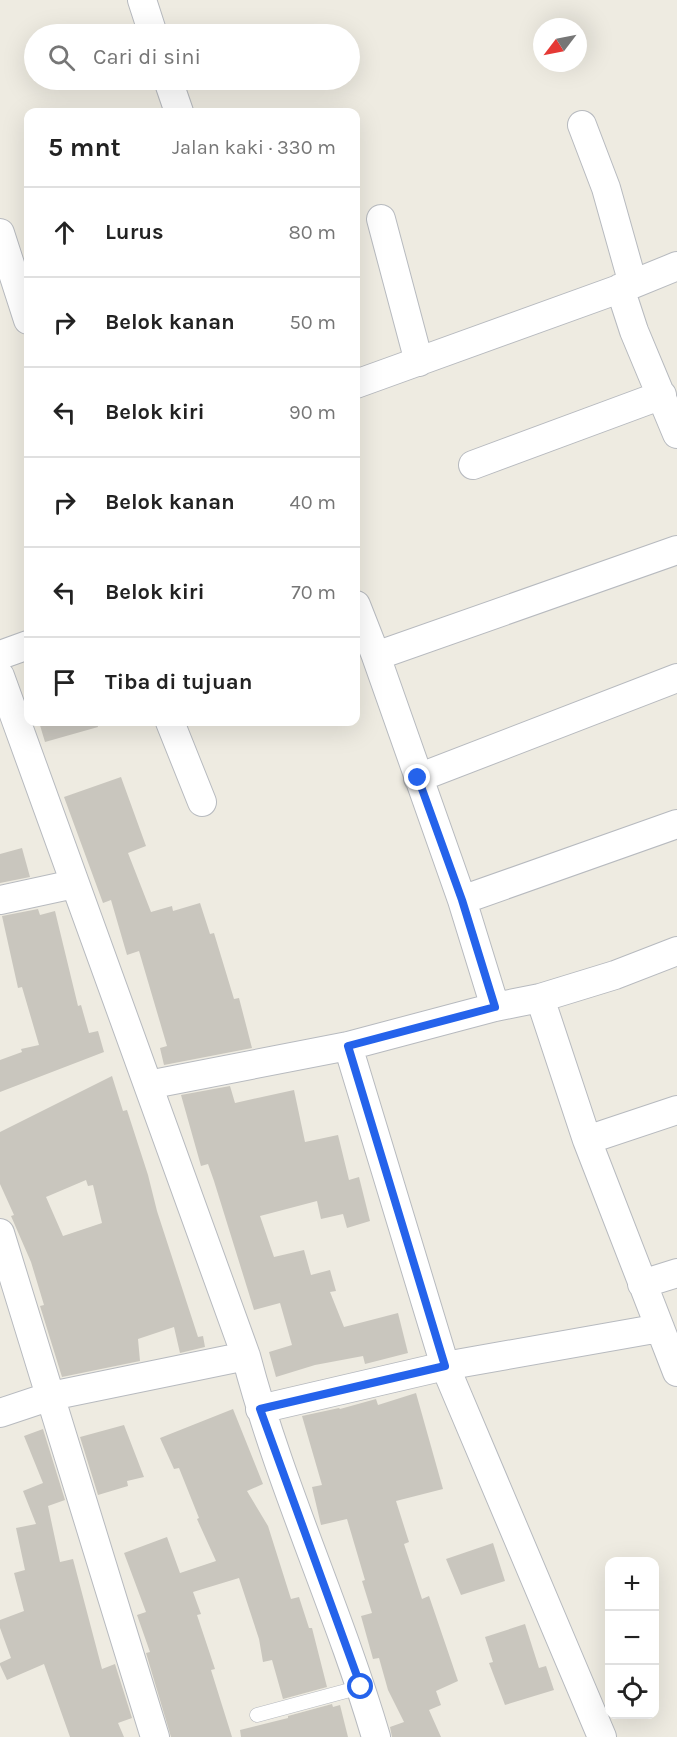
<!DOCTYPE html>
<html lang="id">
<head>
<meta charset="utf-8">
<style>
	:root { --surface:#fff; --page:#f6f6f6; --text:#222; --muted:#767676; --line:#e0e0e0 }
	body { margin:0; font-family:Karla,sans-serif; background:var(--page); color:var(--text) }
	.controls { position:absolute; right:18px; bottom:18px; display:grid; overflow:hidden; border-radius:12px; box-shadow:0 6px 24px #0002 }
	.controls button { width:54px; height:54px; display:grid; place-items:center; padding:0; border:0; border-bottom:2px solid var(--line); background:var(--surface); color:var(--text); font:30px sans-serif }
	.compass { position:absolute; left:533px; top:18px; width:54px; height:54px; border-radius:50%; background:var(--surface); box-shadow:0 6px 24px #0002; rotate:238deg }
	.stop { position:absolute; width:18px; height:18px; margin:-14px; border:4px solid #2563eb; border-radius:50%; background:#fff }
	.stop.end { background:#2563eb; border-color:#fff; box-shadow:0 2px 6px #0008 }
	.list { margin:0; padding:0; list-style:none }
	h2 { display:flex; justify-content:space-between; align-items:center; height:78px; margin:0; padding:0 24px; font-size:26px }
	h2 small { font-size:20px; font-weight:400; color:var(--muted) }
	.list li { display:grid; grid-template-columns:39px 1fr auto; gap:18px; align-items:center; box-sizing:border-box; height:90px; padding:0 24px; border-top:2px solid var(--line) }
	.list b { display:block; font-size:22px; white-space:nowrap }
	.list em { font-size:20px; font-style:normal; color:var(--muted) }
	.icon { flex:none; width:33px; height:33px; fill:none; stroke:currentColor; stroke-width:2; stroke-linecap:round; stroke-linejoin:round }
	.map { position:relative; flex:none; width:677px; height:1737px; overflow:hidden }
	.search { position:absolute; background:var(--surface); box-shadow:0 6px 24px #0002; left:24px; top:24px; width:336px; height:66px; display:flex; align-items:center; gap:15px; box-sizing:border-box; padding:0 21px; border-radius:33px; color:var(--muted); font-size:22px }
	.panel { position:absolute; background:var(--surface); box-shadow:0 6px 24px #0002; left:24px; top:108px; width:336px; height:618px; border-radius:12px }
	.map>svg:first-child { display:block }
	.building { fill:#c9c6be; fill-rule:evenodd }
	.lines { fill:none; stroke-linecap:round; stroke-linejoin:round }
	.service-casing { stroke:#b7babf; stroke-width:15 }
	.minor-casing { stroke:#b7babf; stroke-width:30 }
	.service { stroke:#fff; stroke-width:14 }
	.minor { stroke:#fff; stroke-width:28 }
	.route { stroke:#2563eb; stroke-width:8 }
</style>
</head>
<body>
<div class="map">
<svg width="677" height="1737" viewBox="0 0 677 1737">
	<rect width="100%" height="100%" fill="#eeebe1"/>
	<path class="building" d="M39,722h58l1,5 -53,15z
		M121,777l25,69 -18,7 23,59 21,-6 1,5 27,-8 10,31 4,-1 20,66 5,-1 13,50 -88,17 -4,-17 7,-2 -28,-95 -12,4 -16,-55 -8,3 -39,-106z
		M22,848l8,29 -30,6v-29z
		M38,909l2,6 15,-4 23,95 3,-1 8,28 9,-2 6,21 -104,40v-32l22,-8 -1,-3 18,-4 -17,-58 -4,1 -16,-72z
		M112,1076l11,35 4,-1 21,65 9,36 41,126 5,-1 2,11 -25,6 -6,-26 -36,12 2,22 -78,16 -22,-71 4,-1 -13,-43 -20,-46 3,-1 -14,-31v-52zM86,1180l2,6 5,-1 9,38 -39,13 -17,-39z
		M230,1086l5,17 59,-13 11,52 33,-7 11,45 10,-3 11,44 -23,7 -4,-14 -22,5 -4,-18 -57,15 14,41 30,-7 7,25 19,-5 6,21 -6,1 14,35 54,-14 10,40 -43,11 -2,-8 -48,9 -39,12 -7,-25 23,-7 -12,-42 -26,7 -40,-129 -6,-17 -7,2 -20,-71z
		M416,1393l27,96 -47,12 13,41 -5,2 18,55 7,-3 29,85 -22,10 5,14 -12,5 12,27h-49l-2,-10 14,-5 -16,-32 -9,-32 -6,1 -12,-43 11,-3 -10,-32 3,-1 -18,-61 -26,6 -9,-38 10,-2 -20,-69 37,-8 1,1 36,-10 2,6z
		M233,1409l30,75 -16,7 21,35 23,73 8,-2 10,31h3l15,59 -44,12 -11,-39 -9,2 -4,-23 -20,-61 -46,14 8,22 -4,1 18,54 -4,1 21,67h-61l-25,-84 4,-1 -13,-37 9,-3 -22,-59 43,-16 13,36 36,-12 -19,-42 2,-1 -20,-50 -5,1 -14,-31z
		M124,1425l20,52 -17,4 1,5 -30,9 -18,-58z
		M43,1429l22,71 -17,6 12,56 13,-3 29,110 13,-5 17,54 -14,5 6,14h-54l-26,-73 -37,16 -7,-15v-2l11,-5 -11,-30v-8l24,-9 -10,-38 11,-3 -9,-42 20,-4 -13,-33 20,-8 -19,-47z
		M493,1543l12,38 -44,14 -15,-36z
		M525,1624l14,44 7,-2 8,24 -49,15 -16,-42 4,-1 -8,-25z
		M332,1704l1,3 7,-2 8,32h-107l-1,-7 48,-12v-2z"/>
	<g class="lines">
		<defs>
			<path id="service" d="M257,1715l104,-28"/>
			<path id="minor" d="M142,0l11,34
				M168,80l11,32
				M582,125l24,63 27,96
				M381,219l38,143
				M0,233l28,87
				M620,288l14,43 43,103
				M356,384l277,-100 44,-18
				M473,465l189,-70
				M356,605l20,51 86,244 33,107
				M0,655l28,-10
				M376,656l301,-106
				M0,676l246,680c34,130 92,252 130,381
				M170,722l32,80
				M418,778l259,-100
				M0,900l74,-16
				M462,900l215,-76
				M677,951l-62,24 -75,23 47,142 90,232
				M348,1046l97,320 157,371
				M148,1085l200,-39 147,-39 45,-9
				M587,1140l90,-30
				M0,1233l155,504
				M642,1284l35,-11
				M260,1409l185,-43 215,-38
				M0,1413l51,-17 195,-40"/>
		</defs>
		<use href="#service" class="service-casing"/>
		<use href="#minor" class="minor-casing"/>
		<use href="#service" class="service"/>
		<use href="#minor" class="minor"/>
	</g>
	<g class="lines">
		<path class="route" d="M361,1687l-101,-278 185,-43 -97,-320 147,-39 -33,-107 -44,-122"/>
	</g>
</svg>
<div class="controls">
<button>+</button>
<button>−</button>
<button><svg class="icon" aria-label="locate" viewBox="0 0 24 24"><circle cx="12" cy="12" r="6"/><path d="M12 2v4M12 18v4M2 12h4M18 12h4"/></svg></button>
</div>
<svg class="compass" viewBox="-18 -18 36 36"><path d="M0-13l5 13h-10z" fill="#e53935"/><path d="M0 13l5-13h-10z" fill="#767676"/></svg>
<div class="stop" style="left:361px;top:1687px"></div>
<div class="stop end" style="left:418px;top:778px"></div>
<div class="search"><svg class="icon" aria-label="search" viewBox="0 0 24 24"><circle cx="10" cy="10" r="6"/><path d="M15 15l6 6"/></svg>Cari di sini</div>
<section class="panel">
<h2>5 mnt<small>Jalan kaki · 330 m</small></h2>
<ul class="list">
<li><svg class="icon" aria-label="ahead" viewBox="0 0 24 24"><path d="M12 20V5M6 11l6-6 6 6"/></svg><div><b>Lurus</b></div><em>80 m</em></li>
<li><svg class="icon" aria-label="right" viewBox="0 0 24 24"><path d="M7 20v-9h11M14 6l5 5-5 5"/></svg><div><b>Belok kanan</b></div><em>50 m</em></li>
<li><svg class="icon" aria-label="left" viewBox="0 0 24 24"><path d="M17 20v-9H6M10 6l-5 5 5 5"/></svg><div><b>Belok kiri</b></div><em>90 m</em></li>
<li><svg class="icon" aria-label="right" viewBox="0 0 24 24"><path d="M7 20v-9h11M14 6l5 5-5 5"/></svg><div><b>Belok kanan</b></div><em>40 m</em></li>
<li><svg class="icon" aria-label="left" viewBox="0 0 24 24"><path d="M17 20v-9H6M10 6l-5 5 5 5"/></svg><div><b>Belok kiri</b></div><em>70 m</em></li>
<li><svg class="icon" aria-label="arrive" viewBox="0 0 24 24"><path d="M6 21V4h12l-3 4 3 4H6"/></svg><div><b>Tiba di tujuan</b></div></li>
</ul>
</section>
</div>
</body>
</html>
